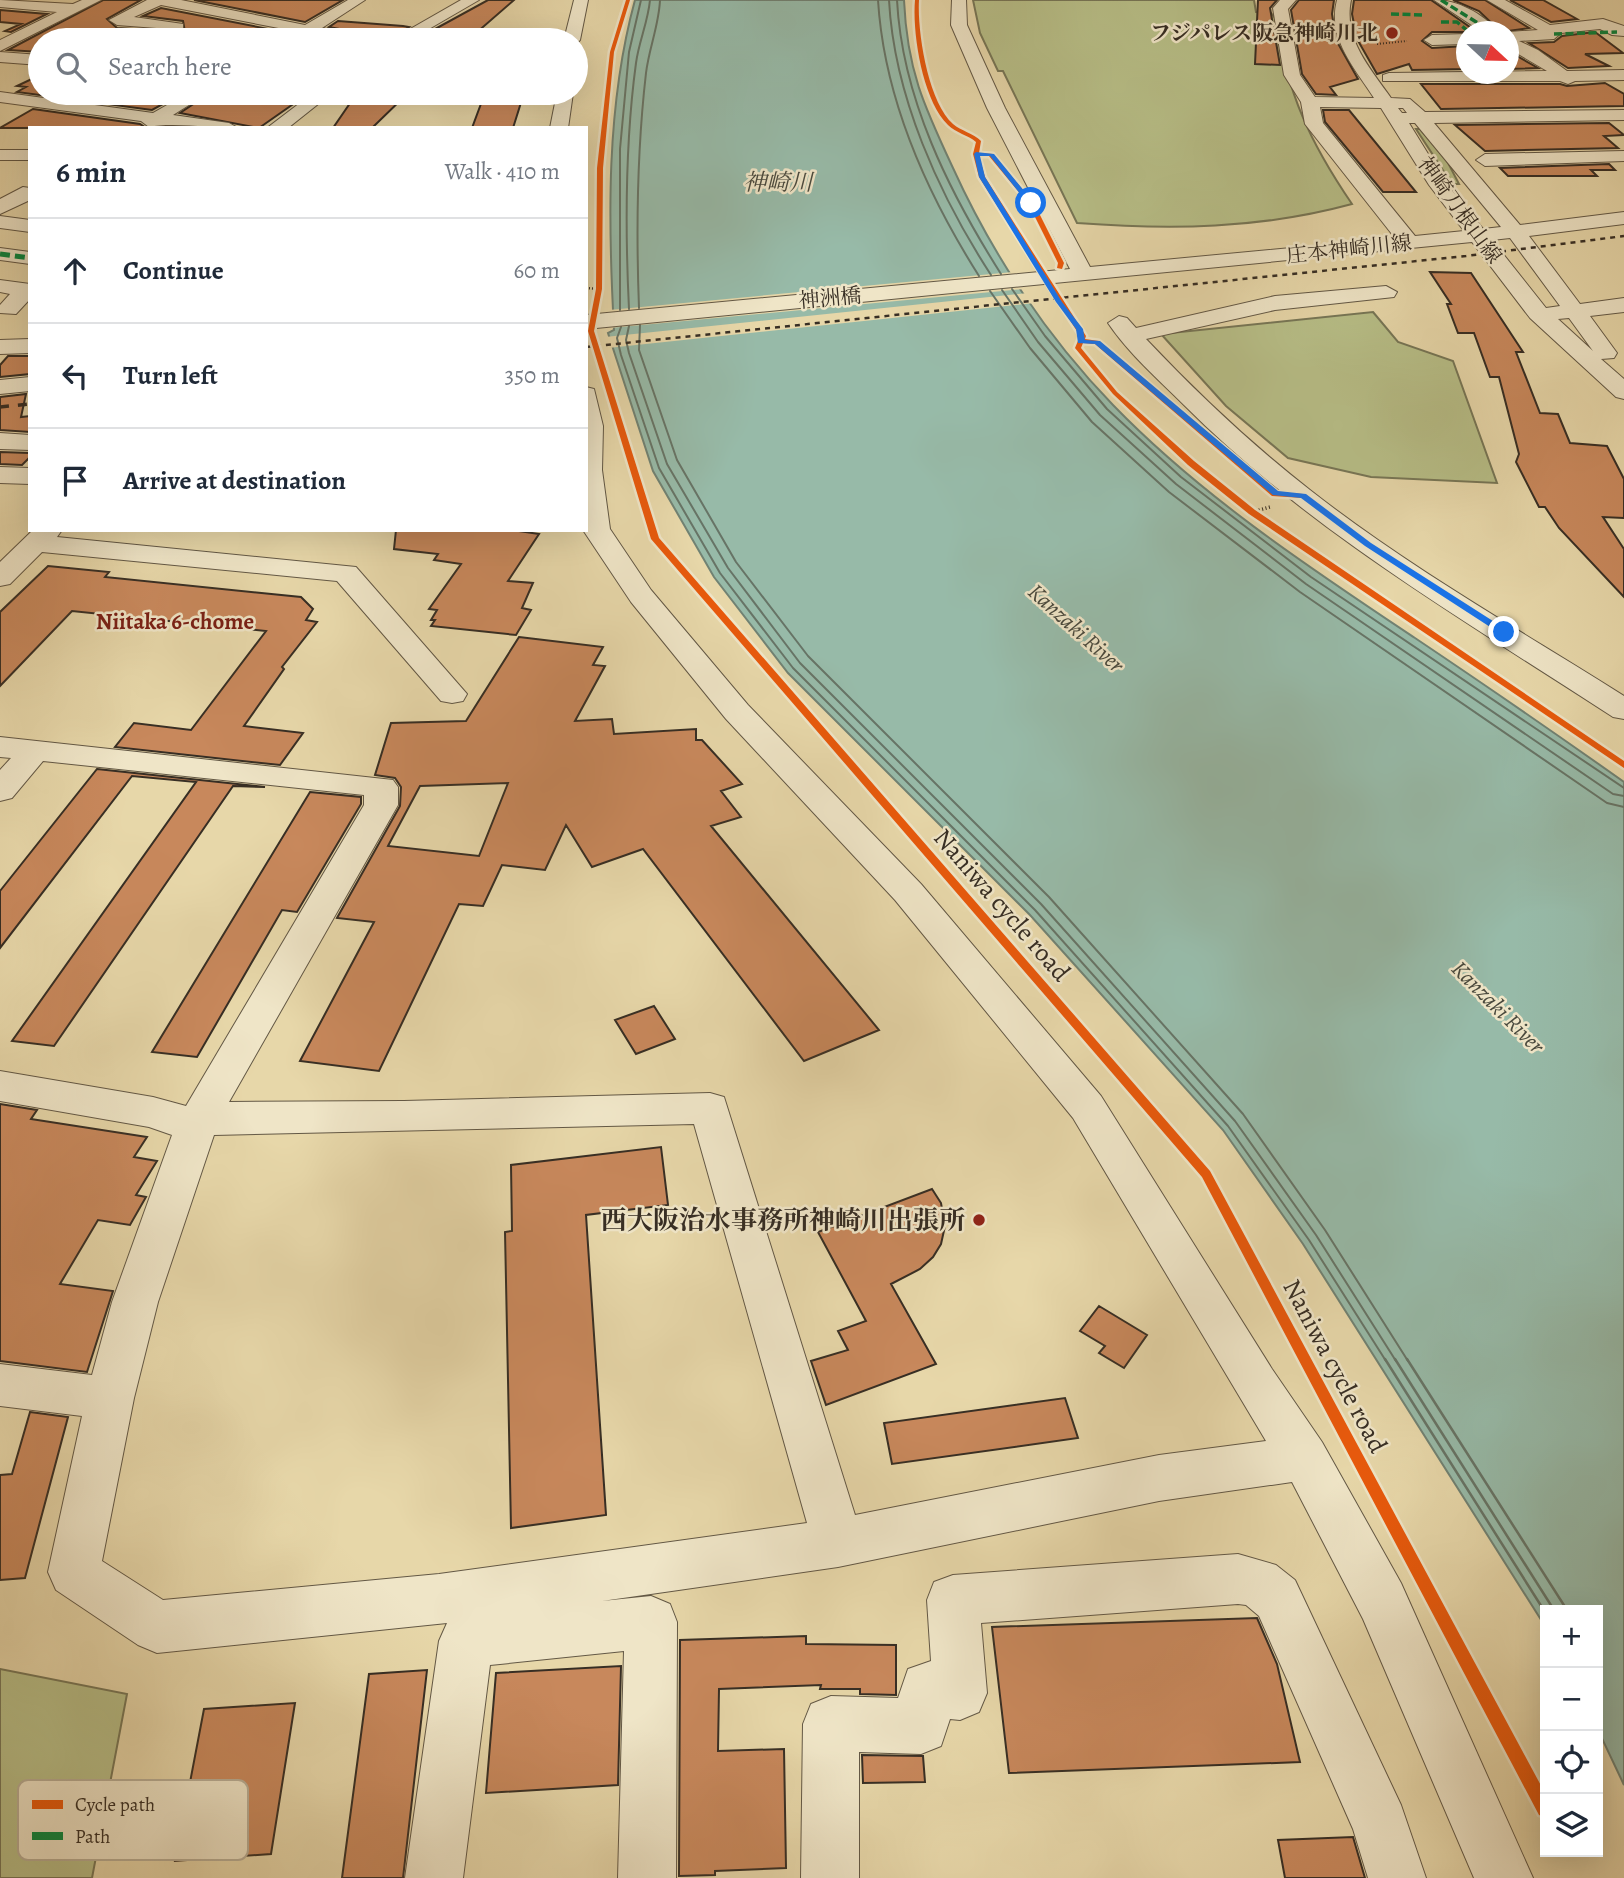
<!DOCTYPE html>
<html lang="en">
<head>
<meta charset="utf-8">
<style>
	:root { --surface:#fff; --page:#f2f2f3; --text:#1f2937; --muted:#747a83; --line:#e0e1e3 }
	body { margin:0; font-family:Alegreya,"Noto Serif JP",serif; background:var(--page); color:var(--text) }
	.controls { position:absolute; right:21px; bottom:21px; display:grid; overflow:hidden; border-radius:0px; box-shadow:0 7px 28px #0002 }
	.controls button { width:63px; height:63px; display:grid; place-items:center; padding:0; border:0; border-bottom:2px solid var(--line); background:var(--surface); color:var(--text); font:35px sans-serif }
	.compass { position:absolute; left:1456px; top:21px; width:63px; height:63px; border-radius:50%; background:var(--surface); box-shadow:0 7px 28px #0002; rotate:112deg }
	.stop { position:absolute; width:21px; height:21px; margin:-16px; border:5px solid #1a73e8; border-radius:50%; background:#fff }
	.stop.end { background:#1a73e8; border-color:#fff; box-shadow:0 2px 7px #0008 }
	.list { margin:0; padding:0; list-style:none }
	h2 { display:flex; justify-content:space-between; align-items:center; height:91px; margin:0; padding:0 28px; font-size:30px }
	h2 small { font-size:23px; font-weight:400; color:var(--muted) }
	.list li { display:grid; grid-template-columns:46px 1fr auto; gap:21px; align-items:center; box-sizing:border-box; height:105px; padding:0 28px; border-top:2px solid var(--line) }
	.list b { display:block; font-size:26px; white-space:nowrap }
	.list em { font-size:23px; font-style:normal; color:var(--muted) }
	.icon { flex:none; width:38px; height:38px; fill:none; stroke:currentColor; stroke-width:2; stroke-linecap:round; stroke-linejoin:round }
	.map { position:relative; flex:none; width:1624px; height:1878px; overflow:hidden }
	.search { position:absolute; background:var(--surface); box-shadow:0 7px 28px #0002; left:28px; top:28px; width:560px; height:77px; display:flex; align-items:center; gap:18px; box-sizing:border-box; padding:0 24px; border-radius:38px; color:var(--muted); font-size:26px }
	.panel { position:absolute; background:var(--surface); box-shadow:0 7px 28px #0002; left:28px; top:126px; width:560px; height:406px; border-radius:0px }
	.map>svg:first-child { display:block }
	.green { fill:#b7be87; stroke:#777656; stroke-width:2 }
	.water { fill:#97baa8; stroke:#718273; stroke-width:2 }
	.pier { fill:#e7d7a9 }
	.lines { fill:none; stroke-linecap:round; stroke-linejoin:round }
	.shore-far1 { stroke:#677466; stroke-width:2 }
	.shore { stroke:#677466; stroke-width:2.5 }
	.building { fill:#c8885c; stroke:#372e24; stroke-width:2; fill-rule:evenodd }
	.minor-casing { stroke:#635845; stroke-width:2 }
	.path-far2 { stroke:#372e24; stroke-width:2; stroke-dasharray:1 2; stroke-linecap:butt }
	.path-far1 { stroke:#372e24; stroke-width:2.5; stroke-dasharray:1 2; stroke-linecap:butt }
	.path { stroke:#372e24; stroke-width:3.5; stroke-dasharray:1 2.5; stroke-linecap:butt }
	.minor { fill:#efe5c7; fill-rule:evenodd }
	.rail-far1 { stroke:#372e24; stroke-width:2.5; stroke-dasharray:5 5; stroke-linecap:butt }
	.rail { stroke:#372e24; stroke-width:3.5; stroke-dasharray:9 9; stroke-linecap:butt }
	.quiet-far1 { stroke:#00873e; stroke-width:3.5; stroke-dasharray:8 3.5; stroke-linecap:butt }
	.quiet { stroke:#00873e; stroke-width:5; stroke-dasharray:10 5; stroke-linecap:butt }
	.cycleway-casing { stroke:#efe5c7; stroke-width:5 }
	.cycleway { fill:#e8590c; fill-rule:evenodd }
	.route { fill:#1a73e8 }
	.poi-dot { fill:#8f2418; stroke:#efe5c7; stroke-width:2.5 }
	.labels { text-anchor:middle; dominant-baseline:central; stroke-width:5; stroke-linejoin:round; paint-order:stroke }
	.far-poi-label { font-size:21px; font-weight:bold; fill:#372e24; stroke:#efe5c7; text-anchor:end }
	.far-street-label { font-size:21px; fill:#372e24; stroke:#efe5c7 }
	.far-water-label { font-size:23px; font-style:italic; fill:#4a4a3e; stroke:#efe5c7 }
	.far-neighbourhood-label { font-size:23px; font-weight:bold; fill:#7a1f14; stroke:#efe5c7 }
	.street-label { font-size:26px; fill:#372e24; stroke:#efe5c7 }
	.poi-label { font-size:26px; font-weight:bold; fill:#372e24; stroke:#efe5c7; text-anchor:end }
	.key { fill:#efe5c7; stroke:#b8ae96; stroke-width:2 }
	.key-label { font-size:19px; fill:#372e24 }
</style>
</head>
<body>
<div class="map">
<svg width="1624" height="1878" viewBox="0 0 1624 1878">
	<rect width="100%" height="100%" fill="#e7d7a9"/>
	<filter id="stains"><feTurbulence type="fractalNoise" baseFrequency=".00286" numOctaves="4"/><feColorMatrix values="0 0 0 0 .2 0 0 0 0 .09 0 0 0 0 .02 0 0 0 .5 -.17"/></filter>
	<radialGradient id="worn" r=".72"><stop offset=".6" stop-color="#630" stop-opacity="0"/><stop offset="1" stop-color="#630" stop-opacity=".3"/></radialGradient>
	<path class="green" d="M973,0h281l2,12 15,1 4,5c13,76 34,123 77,186 -92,25 -181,26 -275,19l-74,-152h-5l-18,-38z
		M1416,129h4l25,28 14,27h-7z
		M1373,312l25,30 55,19 44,122 -126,-6 -83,-19 -62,-52 -65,-72z
		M0,1669l127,25 -35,184h-92z"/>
	<path class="water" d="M635,0h269c3,70 20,106 49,168 39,86 94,169 160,237 88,91 197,163 302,233 70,47 140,95 209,144v1003l-26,-55v-120h-53v16l-242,-382 -80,-114 -193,-215 -242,-242 -74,-96 -61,-106 -45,-138 6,-3c-6,-110 -8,-224 21,-330z"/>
	<path class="pier" d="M1013,272l11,17 -414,39 -1,-18z
		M1028,293l7,10 -427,45 -3,-11z"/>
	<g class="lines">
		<path class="shore-far1" d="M878,0c6,98 49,194 101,276
			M889,0c5,96 50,195 102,275
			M897,0c5,98 52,192 104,274
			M1012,289l33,47 62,73 74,68 130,100 313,211
			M1002,290l36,52 62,73 76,69 130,100 307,210 11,2
			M990,291l40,57 62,74 77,70 131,100 307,211 17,4
			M639,308c-3,-78 -2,-157 7,-235 3,-25 13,-48 14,-73
			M629,309c-4,-81 -4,-165 7,-246 3,-22 12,-41 14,-63
			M620,310v-161l9,-97 12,-52
			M640,325l-1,25 38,110 59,102 72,94 241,241 194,217 82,116 83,131
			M629,326l-3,14 3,13 38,111 61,104 72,95 241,241 194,217 81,114 80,126
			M621,327l-4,11 4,17 38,113 61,105 73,95 242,242 193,216 81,114 77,121"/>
		<path class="shore" d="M1385,1359l160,253
			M1395,1359l159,251
			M1407,1359l160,251"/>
	</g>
	<path class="building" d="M103,0h38l-34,19 10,9 68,4 -2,-11 -40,-5 18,-8 128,25 -3,3 5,4h-251v12l-32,-2z
		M194,0h149l-38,22z
		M488,0h26l-46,40h-53z
		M1258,0h19l-7,8 10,57 -25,-1z
		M1299,0h35l-2,14 4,26 22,39 -28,8 6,8 -20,-1 -14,-20 -11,-64z
		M1354,0h77l46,32h-45l-10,9 10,7 34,-2v23l-54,1 -3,-6 -32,10 -20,-35 -5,-25z
		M1453,0h32l44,28 -28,4 -22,-21z
		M1510,0h33l34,19 -26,3z
		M0,10l47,4 -36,18 -6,-1 16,-7 -21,-2z
		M338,21l65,5 6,1 -20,13h-19l-5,-6 -36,-7z
		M1595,32l28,21 -38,1 24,12 -41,2 -39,-25 25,-1 8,-6z
		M1508,51l30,17 -30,1z
		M40,75v18h143l-31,17 -135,-18 9,-5 -9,-1z
		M1605,83l19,11v12l-183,3 -20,-25h139l7,2z
		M210,93h99l-50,35 -79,-15z
		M357,93h51l-36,35h-39z
		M485,93h39l-11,35h-41z
		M33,109l107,15 6,4h-146z
		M1323,110h26l67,82h-33l-58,-70z
		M1609,123l15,12 -20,1 14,12 -133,3 -30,-26z
		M1609,164l6,6h-24l6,6h-89l-8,-8z
		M1430,272l41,1 52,79h-7l24,61 18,1 12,29 37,3 17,33v39l-21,-1 21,32v48l-65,-69 -14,-21h-6l-23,-45 3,-8 -20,-77h-9l-16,-44h-16l-11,-29h4z
		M8,356h22v18l-30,3v-12z
		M26,394l-5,23 9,-1v16l-30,-2v-33z
		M0,452l30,1v4l-8,8 -22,-1z
		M396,530h116l27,4 -31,47 25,2 -11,25 9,2 -15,25 -85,-9 4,-6h-4l6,-10 -8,-1 32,-45 -27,-4 4,-6 -44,-5z
		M48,566l61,6 -4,5 196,20 12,12 -7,11 11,2 -35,45 2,2 -40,57 59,7 -23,32 -165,-18 19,-24 57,7 75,-99 -194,-20 -72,75v-74z
		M519,637l84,10 -10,18 12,1 -30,55 37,-2 2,15 82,-5v11h6l40,44 -21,7 20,26 -30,9 168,204 -75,31 -161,-212 -51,18 -26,-42 -21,45 -43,-5 -19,41 -24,-2 -80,167 -79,-10 74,-139 -37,-4 63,-112 1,-19 -6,-9 -20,-3 16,-52 75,-2zM508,783l-29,73 -91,-10 32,-60z
		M97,769l168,18 -32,-1 -179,260 -42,-5 184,-259 -64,-6 -132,172v-57z
		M310,792l51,5v7l-64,108 -15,-2 -85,147 -45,-5z
		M654,1006l21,33 -39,15 -21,-34z
		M0,1104l37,6 -6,9 116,18 -13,20 23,4 -21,34 10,2 -16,28 -32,-5 -38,64 53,7 -26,81 -87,-11z
		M661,1147l7,58 -82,10 20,300 -95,13 -6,-296 7,-1 -1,-66z
		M932,1189l9,14 4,23 -4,18 -8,13 -13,12 -29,15 45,80 -110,41 -15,-44 37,-11 -10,-19 28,-10 -48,-89z
		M1099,1306l48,29 -23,33 -25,-15 6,-7 -25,-15z
		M1065,1398l13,40 -186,26 -8,-41z
		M30,1412l38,5 -43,161 -25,2v-105l12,-1z
		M1257,1618l20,46 23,98 -291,11 -17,-146z
		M806,1636v8l90,1v50l-36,-1v-5h-40l1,-4 -102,4 -1,62 66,-2 2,119 -71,3v4l-36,1 1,-236z
		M621,1666l-3,119 -132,8 10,-120z
		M427,1670l-24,208h-61l27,-204z
		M295,1703l-24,151 -96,7 29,-152z
		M862,1755l61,1 2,26 -62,1z
		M1353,1837l12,41h-80l-7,-38z"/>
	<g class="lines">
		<defs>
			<path id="minor" d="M0,0l73,4 9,-4h19l-101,51v-11l57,-28 -57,-5z
				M147,0h34l124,25 43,-25h17l-43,28 42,9 3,3h-30l-27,-5 -15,5 -6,-4 5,-5 -133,-26 -27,12 49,7v6l-66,-5 -8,-5z
				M461,0h18l-69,40h-19z
				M574,0h14l-8,40 -4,4v-4h-12z
				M952,0h14l1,25 38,83 85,159 305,-29 -90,-114 -4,-22 -17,-27 -11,-67 7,-8h16l-8,9 12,66 15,22 59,1c-20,-31 -47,-60 -37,-98h14c-8,39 19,68 40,98l19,1 15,13 199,-2v10l-190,3 86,102 104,-13v12l-95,12 51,68 44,-6v14l-34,4 27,37 -3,5 -13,1 23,20v20l-8,-2 -86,-79 -58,-76 -886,87v-14l484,-46 -83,-161 -36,-83zM1320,107l61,1 48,77 35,46 -49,5 -92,-113zM1398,108h5l4,5h-5zM1409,123h6l86,104 -18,2 -37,-46zM1510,238l50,68 -14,2 -54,-68zM1569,318l24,33 -35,-32z
				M1434,0c24,0 48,13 65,32h-17z
				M1487,0h18l45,25 53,-6 21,7v10l-12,-1 -12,-6 -39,4 -7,6 -35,2 19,9 29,21 57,-1v10l-49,1 -7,3 -8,-3h-177v-6l6,-2 158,-2 -39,-23v-16l30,-2z
				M1466,34v10l-34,1 -8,-5 8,-5z
				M0,52l40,3v10l-40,-3z
				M0,92l153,21 35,-20h20l-35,22 56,8 9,5c-26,0 -67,-6 -89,-1l-8,-6 -141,-19z
				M313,93h19l-44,35h-21z
				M557,93h16l-5,35h-18z
				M0,150h30v10h-30z
				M1624,151v10l-139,5 -9,-6 9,-6z
				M23,187l7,1v12l-30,14v-15z
				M0,216l30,4v12l-30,-4z
				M0,248l30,4v12l-30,-4z
				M0,280l30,4v15l-14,15 -16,-1v-8l10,-11 -10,-2z
				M1386,286l11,6 -3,5 -119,13 -129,29c51,54 105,105 164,151 98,77 208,139 314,206v23l-11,-2c-149,-97 -303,-186 -429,-312 -26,-26 -56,-52 -76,-82l11,-7 8,2 9,10 139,-32z
				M30,339v14l-30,1v-14z
				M30,377v14l-30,3v-14z
				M586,387l8,2 9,37 -1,44 8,59 41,61 97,115 173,179 180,212 171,273 50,73 79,141 132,295h-59l-111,-259 -71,-137 -133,19 -321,66 -236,34 49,-5 19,8 7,18 -1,256h-58l6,-227 -134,14 -27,213h-58l34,-237 8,-18 -290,30 -19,-8 -82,-55 -8,-18 34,-156 -82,-10v-42l92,11 20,-73 60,-167 -23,-8 -149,-26v-30l153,26 33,9 178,-301v-10l-321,-34 -31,37 -12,3v-31l11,-12 -11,-1v-20l393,43 5,7v18l-169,297 175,-1 306,-8 14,4 131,418 304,-60 107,-14 -193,-323 -178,-218 -169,-181 -95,-117 -48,-72h3zM694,1124l113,399 -368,51 -276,26 -61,-39 32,-163 24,-96 56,-167z
				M0,433l30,2v15l-30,-1z
				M0,467l30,1v16l-30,-1z
				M33,530h29l-5,7 299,30 111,127 -4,7 -11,2 -11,-2 -104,-120 -295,-29 -32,32 -10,2v-24z
				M1238,1554l38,11 19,15 106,225 25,73h-58l-15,-49 -94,-213 -13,-11 -8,-1 -257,19 6,70 -8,19 -19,8 -10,-1 -9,27 -20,8 -62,-2v126h-58l2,-154 8,-20 20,-8 67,2 10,-29 23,-8 -4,-61 7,-18 19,-7z"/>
		</defs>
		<use href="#minor" class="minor-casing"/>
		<path class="path-far2" d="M1377,44l30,-3"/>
		<path class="path-far1" d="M586,288l13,1"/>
		<path class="path" d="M1252,512l18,-5"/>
		<use href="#minor" class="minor"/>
		<path class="rail-far1" d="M586,347l880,-91 158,-20"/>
		<path class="rail" d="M0,407l30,-3"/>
		<path class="quiet-far1" d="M1441,0l51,32
			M1391,14l33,1
			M1441,22h16l12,10
			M1554,34l63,-2"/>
		<path class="quiet" d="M0,254l30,4"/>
		<defs>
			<path id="cycleway" d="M626,0h4l-16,52 -11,116 -1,121 -8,42 65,207 551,633 335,622v24l-6,-2 -337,-638 -551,-638 -63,-208 8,-42 1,-121 13,-116z
				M915,0h4c-2,31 9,102 34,124 8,7 20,9 28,17l-2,12 14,1 41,49 30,60 -2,6 -5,-1 1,-5 -30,-60 -39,-47h-10l6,21 101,159 -1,3 14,2 178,151 26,2 4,2 -4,2 -31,-2 -177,-152 -12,-1 -2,5 36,44 77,69 61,49 369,251v7l-375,-254 -61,-49 -75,-71 -38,-46 5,-12 -101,-159 -6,-23 3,-12c-8,-7 -20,-9 -28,-17 -25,-24 -36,-91 -33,-125z"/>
		</defs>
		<use href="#cycleway" class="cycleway-casing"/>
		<use href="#cycleway" class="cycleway"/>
	</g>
	<path class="route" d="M976,152l18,2 40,49 -5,2 -39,-49h-10l5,21 77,125 21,27 2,11 15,1 178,150 28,3 65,49 136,87v4h-6l-136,-88 -64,-48 -28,-3 -178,-151 -17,-1 -2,-14 -20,-27 -77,-125 -5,-23z"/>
	<g class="poi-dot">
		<circle cx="1392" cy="33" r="7"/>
		<circle cx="979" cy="1220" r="7"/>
	</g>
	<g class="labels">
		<g class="far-poi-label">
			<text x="1378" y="33">フジパレス阪急神崎川北</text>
		</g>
		<g class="far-street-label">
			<text transform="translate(1460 210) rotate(54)">神崎刀根山線</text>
			<text transform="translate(1349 249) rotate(-6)">庄本神崎川線</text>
			<text transform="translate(830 298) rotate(-5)">神洲橋</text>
		</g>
		<g class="far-water-label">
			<text x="778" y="182">神崎川</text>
			<text transform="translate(1076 628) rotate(42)">Kanzaki River</text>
			<text transform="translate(1498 1007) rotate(45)">Kanzaki River</text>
		</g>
		<g class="far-neighbourhood-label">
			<text x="175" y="621">Niitaka 6-chome</text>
		</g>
		<g class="street-label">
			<text transform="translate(1002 905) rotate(49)">Naniwa cycle road</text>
			<text transform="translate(1335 1366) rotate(62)">Naniwa cycle road</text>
		</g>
		<g class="poi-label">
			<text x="965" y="1220">西大阪治水事務所神崎川出張所</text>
		</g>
	</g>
	<rect x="18" y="1780" width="230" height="80" rx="10" class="key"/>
	<rect x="32" y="1800" width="31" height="9" fill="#e8590c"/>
	<rect x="32" y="1832" width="31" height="8" fill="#00873e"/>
	<g class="key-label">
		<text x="75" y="1811">Cycle path</text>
		<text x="75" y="1843">Path</text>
	</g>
	<rect width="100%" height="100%" filter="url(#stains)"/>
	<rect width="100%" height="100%" fill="url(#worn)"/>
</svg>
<div class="controls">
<button>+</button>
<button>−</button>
<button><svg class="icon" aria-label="locate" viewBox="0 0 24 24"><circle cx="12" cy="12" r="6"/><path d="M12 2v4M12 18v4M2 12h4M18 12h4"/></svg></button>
<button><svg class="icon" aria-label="layers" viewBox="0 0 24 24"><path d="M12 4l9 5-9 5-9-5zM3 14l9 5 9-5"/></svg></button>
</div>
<svg class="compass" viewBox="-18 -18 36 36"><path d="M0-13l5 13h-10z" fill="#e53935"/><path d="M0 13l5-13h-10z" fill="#747a83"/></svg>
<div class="stop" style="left:1031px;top:203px"></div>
<div class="stop end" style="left:1504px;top:632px"></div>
<div class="search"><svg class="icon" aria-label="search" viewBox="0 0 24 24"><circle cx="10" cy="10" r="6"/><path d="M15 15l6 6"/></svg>Search here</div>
<section class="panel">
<h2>6 min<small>Walk · 410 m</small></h2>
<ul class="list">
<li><svg class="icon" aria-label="ahead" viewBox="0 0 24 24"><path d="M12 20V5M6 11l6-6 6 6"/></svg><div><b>Continue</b></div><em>60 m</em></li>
<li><svg class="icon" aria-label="left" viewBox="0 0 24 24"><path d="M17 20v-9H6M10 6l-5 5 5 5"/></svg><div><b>Turn left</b></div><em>350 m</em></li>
<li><svg class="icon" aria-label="arrive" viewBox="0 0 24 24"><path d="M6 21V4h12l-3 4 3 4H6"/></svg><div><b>Arrive at destination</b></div></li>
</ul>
</section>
</div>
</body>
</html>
